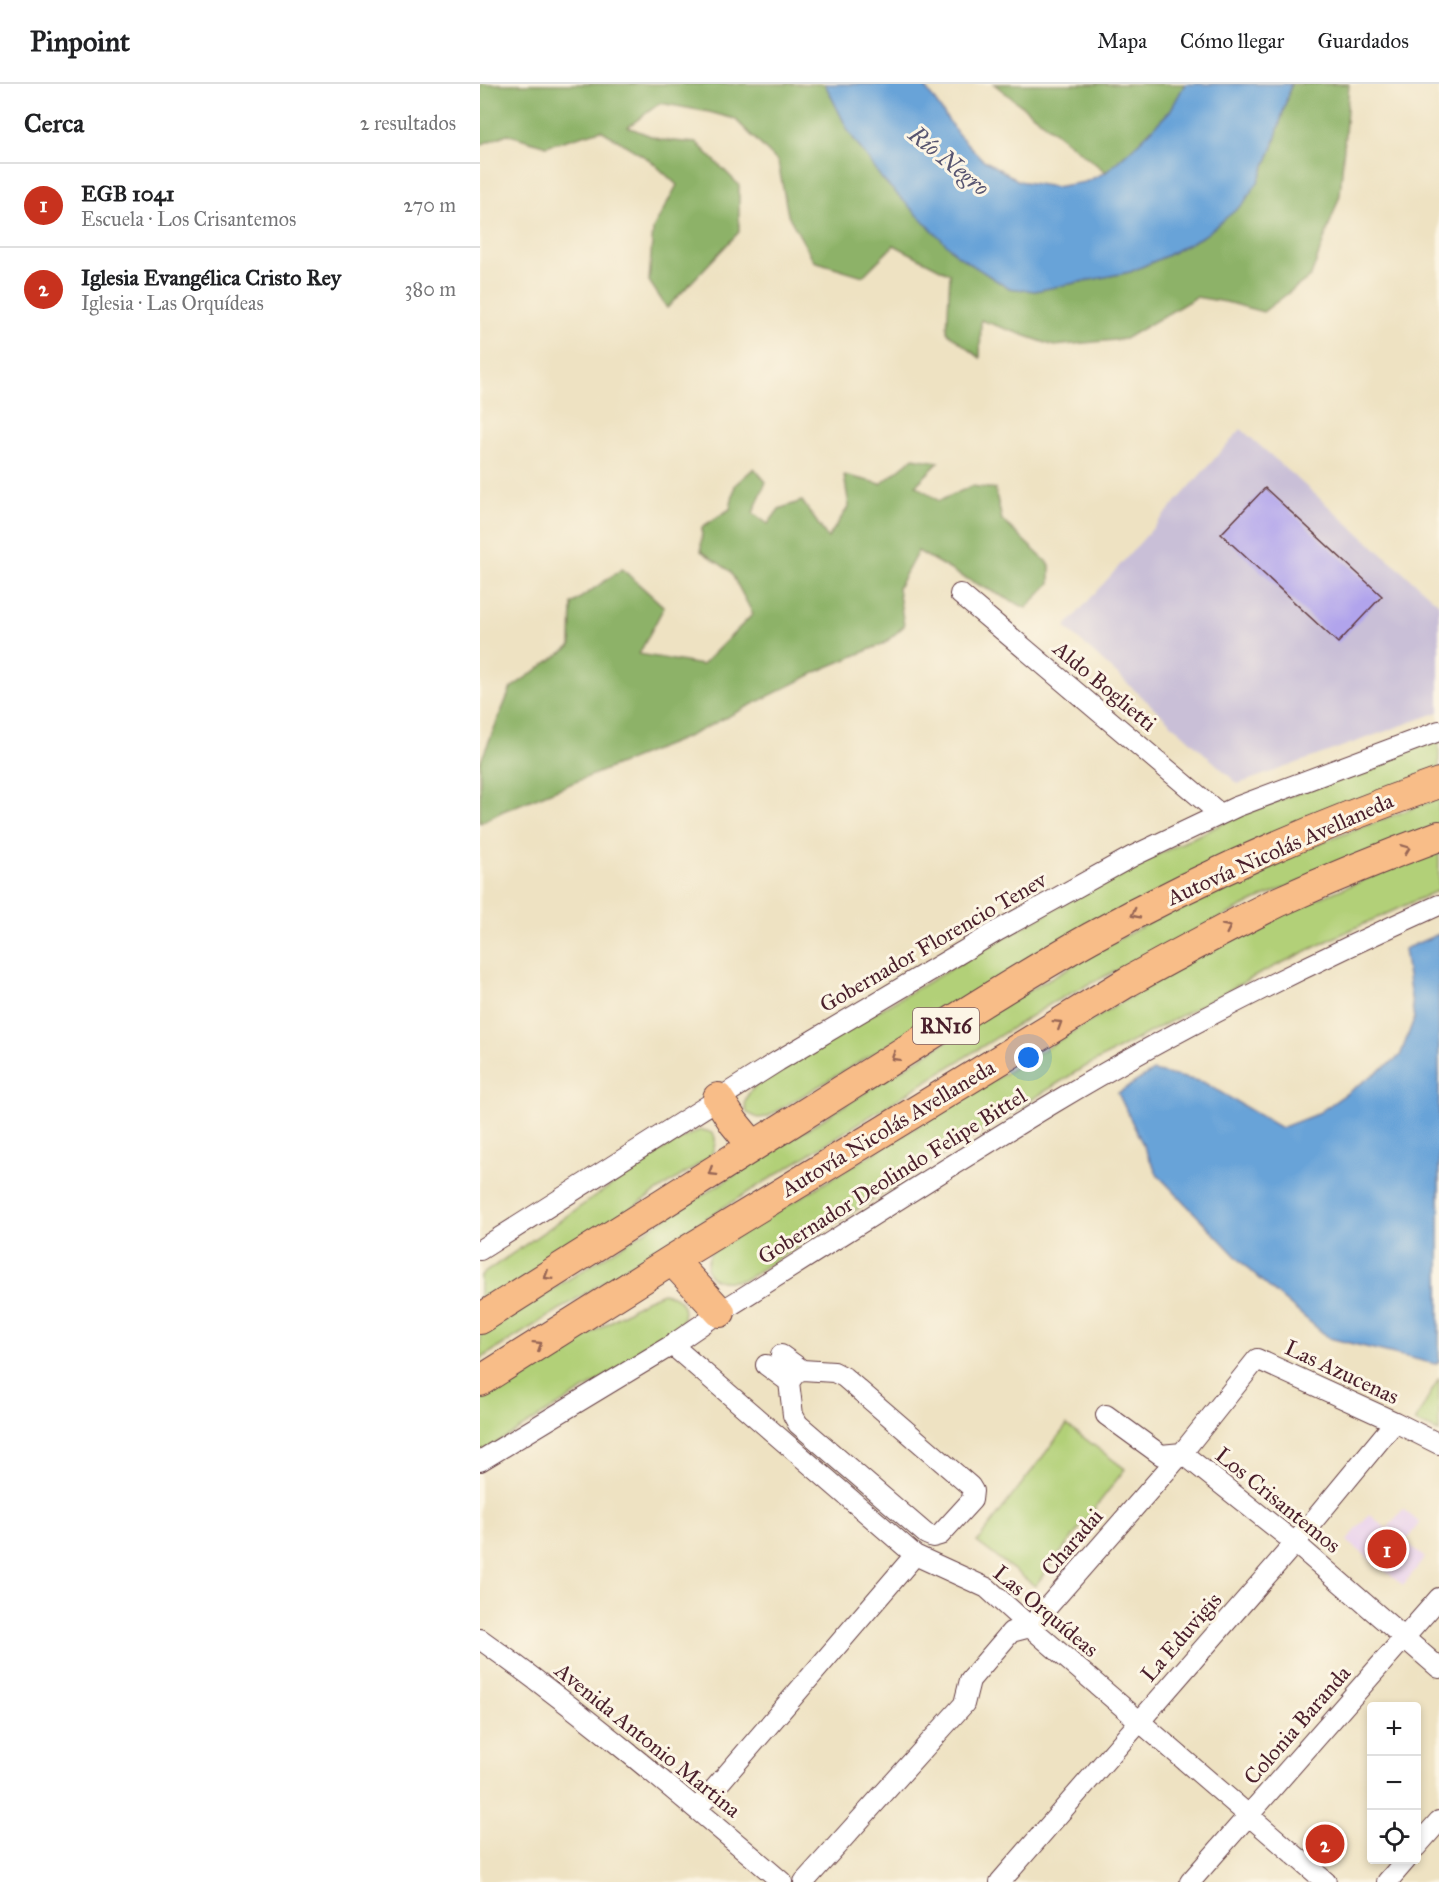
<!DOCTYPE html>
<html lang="es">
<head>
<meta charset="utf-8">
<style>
	:root { --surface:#fff; --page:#f6f6f6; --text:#202124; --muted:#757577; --line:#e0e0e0; --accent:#c8321e }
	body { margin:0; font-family:"IM FELL Great Primer",serif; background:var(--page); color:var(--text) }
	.controls { position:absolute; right:18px; bottom:18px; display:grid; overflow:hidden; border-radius:6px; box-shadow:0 3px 9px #0003 }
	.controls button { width:54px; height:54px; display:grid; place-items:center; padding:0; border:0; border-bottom:2px solid var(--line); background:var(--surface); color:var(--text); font:30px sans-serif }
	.you { position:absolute; left:549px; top:974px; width:21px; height:21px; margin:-15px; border:4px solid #fff; border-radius:50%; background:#1a73e8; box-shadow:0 0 0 9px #1a73e833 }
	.badge { display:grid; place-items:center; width:39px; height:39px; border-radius:50%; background:var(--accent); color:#fff; font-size:20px; font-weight:700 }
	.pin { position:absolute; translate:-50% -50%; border:3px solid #fff; box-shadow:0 2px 6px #0006 }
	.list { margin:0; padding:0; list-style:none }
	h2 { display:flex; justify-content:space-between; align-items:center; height:78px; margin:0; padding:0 24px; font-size:26px }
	h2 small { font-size:20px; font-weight:400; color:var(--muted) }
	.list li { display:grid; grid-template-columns:39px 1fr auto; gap:18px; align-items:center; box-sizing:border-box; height:84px; padding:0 24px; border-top:2px solid var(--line) }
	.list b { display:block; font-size:22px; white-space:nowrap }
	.list p { margin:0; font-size:20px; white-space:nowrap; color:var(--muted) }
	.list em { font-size:20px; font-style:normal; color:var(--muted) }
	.icon { flex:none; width:33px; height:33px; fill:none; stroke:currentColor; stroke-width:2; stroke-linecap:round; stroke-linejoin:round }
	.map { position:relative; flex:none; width:959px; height:1798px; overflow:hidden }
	header { display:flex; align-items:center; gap:36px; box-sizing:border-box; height:84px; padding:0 30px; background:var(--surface); border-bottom:2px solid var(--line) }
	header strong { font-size:28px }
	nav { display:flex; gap:33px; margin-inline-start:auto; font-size:21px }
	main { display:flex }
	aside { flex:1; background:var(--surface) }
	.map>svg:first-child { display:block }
	.built { fill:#e9d1ed }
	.industrial { fill:#c9bfd7 }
	.green { fill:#b2d078; stroke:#7e7852; stroke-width:1.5 }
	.forest { fill:#8db268; stroke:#6c684a; stroke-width:1.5 }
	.water { fill:#68a3d8; stroke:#596182; stroke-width:1.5 }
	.building { fill:#b1a4ec }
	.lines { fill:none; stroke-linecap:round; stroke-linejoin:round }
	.minor-casing { stroke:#633c42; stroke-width:22 }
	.highway-casing { stroke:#633c42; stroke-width:32 }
	.minor { stroke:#fff; stroke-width:20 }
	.highway { stroke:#f8bd88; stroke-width:30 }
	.oneway { stroke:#986655 }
	.labels { text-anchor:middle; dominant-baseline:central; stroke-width:6; stroke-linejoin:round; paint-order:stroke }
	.shield { fill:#fcf5e5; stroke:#7f5f63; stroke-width:1.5 }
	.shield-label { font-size:21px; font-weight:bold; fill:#4a1f2b }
	.street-label { font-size:22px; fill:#4a1f2b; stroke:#fcf5e5 }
	.water-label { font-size:24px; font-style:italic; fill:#565470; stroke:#fcf5e5 }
</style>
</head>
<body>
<header>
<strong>Pinpoint</strong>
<nav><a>Mapa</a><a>Cómo llegar</a><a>Guardados</a></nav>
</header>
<main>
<aside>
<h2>Cerca<small>2 resultados</small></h2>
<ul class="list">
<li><span class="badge">1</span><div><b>EGB 1041</b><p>Escuela · Los Crisantemos</p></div><em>270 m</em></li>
<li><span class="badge">2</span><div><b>Iglesia Evangélica Cristo Rey</b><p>Iglesia · Las Orquídeas</p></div><em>380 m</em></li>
</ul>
</aside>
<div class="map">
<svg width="959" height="1798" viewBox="0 0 959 1798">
	<rect width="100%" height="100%" fill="#fcf5e5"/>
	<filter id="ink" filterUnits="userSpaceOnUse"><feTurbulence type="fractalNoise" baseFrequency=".0167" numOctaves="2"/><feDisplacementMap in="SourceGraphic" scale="12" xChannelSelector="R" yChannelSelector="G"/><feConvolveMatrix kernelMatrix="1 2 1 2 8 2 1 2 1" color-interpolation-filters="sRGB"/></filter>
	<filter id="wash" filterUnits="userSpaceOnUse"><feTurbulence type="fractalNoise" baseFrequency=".008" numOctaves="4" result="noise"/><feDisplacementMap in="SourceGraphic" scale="24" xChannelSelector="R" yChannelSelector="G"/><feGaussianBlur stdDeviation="1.35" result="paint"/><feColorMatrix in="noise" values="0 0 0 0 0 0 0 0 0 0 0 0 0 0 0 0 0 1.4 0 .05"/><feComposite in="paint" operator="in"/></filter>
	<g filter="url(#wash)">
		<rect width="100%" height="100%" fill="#eee2c2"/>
		<path class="built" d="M923,1425l17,14 -15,18 20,17 -22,27 -56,-44 22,-27 18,15z"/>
		<path class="industrial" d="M761,345l198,175v108l-201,72 -173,-157z"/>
		<path class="green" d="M959,655v32l-461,220 -211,126 -9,1 -11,-5c-9,-21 17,-33 31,-44l290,-168 62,-33 108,-52z
			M959,714v26l-183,76 -204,103 -572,356v-24l534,-336 103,-59 48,-26 119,-57z
			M959,765v41l-93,42 -83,40 -184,98 -333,209c-23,5 -49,4 -35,-27l526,-320z
			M220,1046c20,1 17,13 10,27l-230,150v-31l194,-134z
			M183,1209c26,5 25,24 11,42l-194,118v-52l166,-101z
			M959,1294v54l-24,-10z
			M587,1341l58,44 -90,117 -58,-44z"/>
		<path class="forest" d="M0,0h345l24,48 186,159 95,-19 36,-16 39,-21 53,-53 15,-35 18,-63h58l-9,111 -29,81 -48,36 -37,-10 -30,-5 -71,42 -71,7 -73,-26 -1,38 -33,-26 3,-58 -56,-29 -31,31 -49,-15 -26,-46 -10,-53 -43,-43 -26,-7 -49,-9 -32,24 33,13 36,3 42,42v47l-72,76 -18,-27 4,-52 24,-44 -27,-25 -49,-30 -55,16 -39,-12 -27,11z
			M514,0h191l-15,27 -31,31 -33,30z
			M433,374l26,4 -23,23 23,16 33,-15 23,3 7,31 48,45v18l-24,25 -63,-31 -45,-26 -20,37 6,38 -19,17 -60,25 -138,69 -184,74 -23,12v-60l31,-75 60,-42 1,-42 50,-35 42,38 -25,47 63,11 51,-51 -23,-43 -29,-20 1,-24 28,-18 5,-24 19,-17 12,14 -13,31 15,11 11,-15 23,-8 26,37 21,-32 -5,-31 37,9z"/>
		<path class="water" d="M345,0h98l35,50 24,25 37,22 36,6 30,-5 21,-10 33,-30 31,-31 15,-27h106l-18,63 -15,35 -15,22 -38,31 -39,21 -36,16 -95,19 -27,-3 -50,-32 -76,-77 -33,-47z
			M959,850v428l-4,2 -106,-26 -78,-66 -94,-98 -39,-81 35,-22 50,11 78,46 36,-14 83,-58 14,-37 -10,-70z"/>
		<g id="blocks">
			<path class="building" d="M785,404l117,108 -44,47 -117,-109z"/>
		</g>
	</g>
	<g filter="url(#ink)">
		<use href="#blocks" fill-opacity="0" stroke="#633c42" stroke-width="1.5"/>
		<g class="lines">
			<defs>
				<path id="minor" d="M480,510l260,220
					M0,1166l298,-189 221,-131 134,-74 103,-49 203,-76
					M192,1261l243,210 72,33 43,39 296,255
					M301,1271l21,15
					M286,1281l23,17
					M322,1286l32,2 10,5 126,109 3,5 -1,9 -32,35 -7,2 -7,-3 -128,-110 -5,-9 -4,-33 7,-9z
					M626,1331l55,40 21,-2 113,90 144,125
					M0,1377l192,-116 48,-33c112,-70 222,-142 335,-210 123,-74 253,-138 384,-197
					M0,1555c105,75 204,159 302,243
					M217,1725l218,-254
					M936,1763l23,-26
					M324,1798l160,-178 6,-24 41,-48 19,-5 152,-174 75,-94 138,63 44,22
					M520,1798l295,-339 100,-121
					M710,1798l249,-284
					M907,1798l19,-22"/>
				<path id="highway" d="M238,1014l16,25 19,23
					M192,1176l48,52
					M0,1235c125,-79 249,-158 374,-236 79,-49 156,-100 236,-145 111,-62 229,-113 349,-155
					M0,1297l192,-121 457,-279c49,-27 99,-54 149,-79 53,-24 107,-46 161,-66"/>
			</defs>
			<use href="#minor" class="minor-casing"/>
			<use href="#highway" class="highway-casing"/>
			<use href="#minor" class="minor"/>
			<use href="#highway" class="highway"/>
		</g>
		<defs><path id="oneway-chevron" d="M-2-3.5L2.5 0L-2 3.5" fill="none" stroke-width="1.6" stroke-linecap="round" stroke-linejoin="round" transform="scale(1.5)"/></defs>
		<g class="oneway">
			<use href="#oneway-chevron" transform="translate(926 765) rotate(-22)"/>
			<use href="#oneway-chevron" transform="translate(655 830) rotate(153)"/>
			<use href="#oneway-chevron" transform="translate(747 844) rotate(-26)"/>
			<use href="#oneway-chevron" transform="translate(578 940) rotate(-32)"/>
			<use href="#oneway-chevron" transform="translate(415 973) rotate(148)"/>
			<use href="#oneway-chevron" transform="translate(232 1088) rotate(148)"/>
			<use href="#oneway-chevron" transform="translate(68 1192) rotate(148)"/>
			<use href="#oneway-chevron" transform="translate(58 1261) rotate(-32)"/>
		</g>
	</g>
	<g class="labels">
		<rect class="shield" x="433" y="924" width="66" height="36" rx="4.5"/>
		<g class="shield-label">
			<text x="466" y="942">RN16</text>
		</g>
		<g class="street-label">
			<text transform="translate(625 602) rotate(40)">Aldo Boglietti</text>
			<text transform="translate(800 765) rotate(-24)">Autovía Nicolás Avellaneda</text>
			<text transform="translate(453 858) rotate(-30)">Gobernador Florencio Tenev</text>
			<text transform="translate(408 1044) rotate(-31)">Autovía Nicolás Avellaneda</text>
			<text transform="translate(412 1092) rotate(-32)">Gobernador Deolindo Felipe Bittel</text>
			<text transform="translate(862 1288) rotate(25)">Las Azucenas</text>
			<text transform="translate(798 1416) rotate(39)">Los Crisantemos</text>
			<text transform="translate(592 1458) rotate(-49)">Charadai</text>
			<text transform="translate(566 1527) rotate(40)">Las Orquídeas</text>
			<text transform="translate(701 1553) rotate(-49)">La Eduvigis</text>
			<text transform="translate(817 1641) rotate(-49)">Colonia Baranda</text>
			<text transform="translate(168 1656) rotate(39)">Avenida Antonio Martina</text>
		</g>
		<g class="water-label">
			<text transform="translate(469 77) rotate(39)">Río Negro</text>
		</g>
	</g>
</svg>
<div class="controls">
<button>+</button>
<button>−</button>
<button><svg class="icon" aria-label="locate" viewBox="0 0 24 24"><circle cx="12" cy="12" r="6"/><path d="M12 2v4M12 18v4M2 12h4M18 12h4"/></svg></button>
</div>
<div class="you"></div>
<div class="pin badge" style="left:907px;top:1465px">1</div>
<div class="pin badge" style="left:845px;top:1760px">2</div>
</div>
</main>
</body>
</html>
